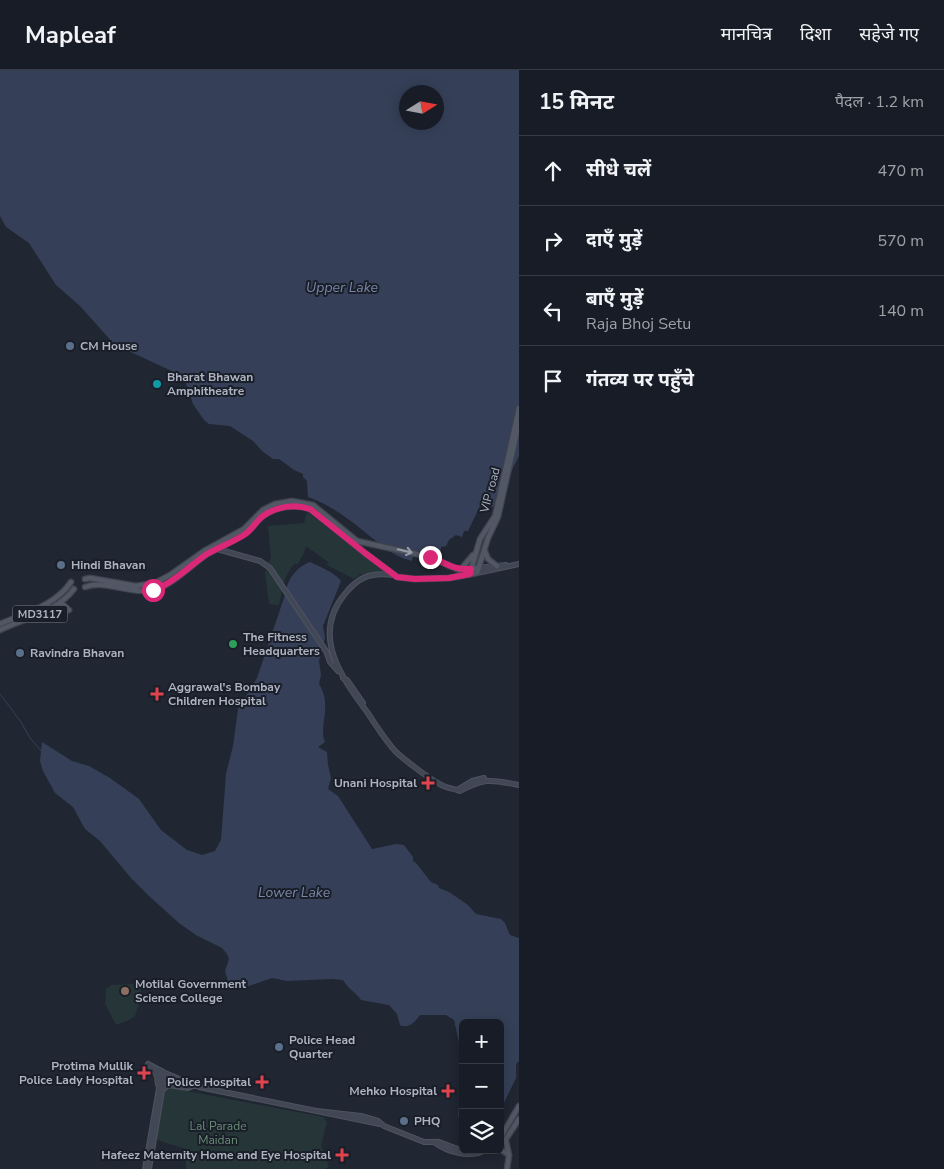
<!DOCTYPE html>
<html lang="hi">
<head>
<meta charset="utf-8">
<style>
	:root { --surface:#181c26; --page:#252932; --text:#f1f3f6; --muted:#9fa1a7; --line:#363a43 }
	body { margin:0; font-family:"Nunito Sans","Noto Sans Devanagari",sans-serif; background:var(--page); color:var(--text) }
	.controls { position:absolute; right:15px; bottom:15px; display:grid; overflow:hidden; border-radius:8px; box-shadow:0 2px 12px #0003 }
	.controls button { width:45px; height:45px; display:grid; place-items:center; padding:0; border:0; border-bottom:1px solid var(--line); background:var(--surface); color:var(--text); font:25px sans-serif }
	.compass { position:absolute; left:399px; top:15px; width:45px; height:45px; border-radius:50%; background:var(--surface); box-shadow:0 2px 12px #0003; rotate:79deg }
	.stop { position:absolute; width:15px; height:15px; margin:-11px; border:4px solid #db2777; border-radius:50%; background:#fff }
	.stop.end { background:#db2777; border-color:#fff; box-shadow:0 1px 5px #0008 }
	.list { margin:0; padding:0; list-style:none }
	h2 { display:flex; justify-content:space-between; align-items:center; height:65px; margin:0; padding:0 20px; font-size:21px }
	h2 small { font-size:16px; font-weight:400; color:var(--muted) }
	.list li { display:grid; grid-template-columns:32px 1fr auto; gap:15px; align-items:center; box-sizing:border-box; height:70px; padding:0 20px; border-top:1px solid var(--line) }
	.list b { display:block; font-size:19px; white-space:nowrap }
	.list p { margin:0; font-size:16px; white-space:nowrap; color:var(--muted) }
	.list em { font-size:16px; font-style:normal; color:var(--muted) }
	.icon { flex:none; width:28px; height:28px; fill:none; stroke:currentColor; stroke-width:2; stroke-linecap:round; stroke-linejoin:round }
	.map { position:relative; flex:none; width:519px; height:1099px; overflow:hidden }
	header { display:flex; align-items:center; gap:30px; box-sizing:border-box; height:70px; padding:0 25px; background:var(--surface); border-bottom:1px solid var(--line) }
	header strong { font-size:24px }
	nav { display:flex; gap:28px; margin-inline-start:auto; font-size:18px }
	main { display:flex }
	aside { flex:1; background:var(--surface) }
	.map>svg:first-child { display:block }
	.green { fill:#263638 }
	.water { fill:#354058; fill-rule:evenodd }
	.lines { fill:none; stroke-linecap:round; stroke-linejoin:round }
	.stream { stroke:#354058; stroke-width:1 }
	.secondary-casing { stroke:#4e535f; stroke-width:6 }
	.primary-casing { stroke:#3d424d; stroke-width:7 }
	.secondary { stroke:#424756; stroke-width:4 }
	.primary { stroke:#515764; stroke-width:4.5 }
	.oneway { stroke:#969caa }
	.route { stroke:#db2777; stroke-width:6 }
	.service-dot { fill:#5c6f8a; stroke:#191e28; stroke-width:2 }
	.culture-dot { fill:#0f9aa8; stroke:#191e28; stroke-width:2 }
	.leisure-dot { fill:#2e9e5b; stroke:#191e28; stroke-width:2 }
	.health-dot { fill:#e0444e; stroke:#191e28; stroke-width:2 }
	.education-dot { fill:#8d6e63; stroke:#191e28; stroke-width:2 }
	.labels { text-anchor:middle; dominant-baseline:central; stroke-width:4; stroke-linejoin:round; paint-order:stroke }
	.shield { fill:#191e28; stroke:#818693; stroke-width:1 }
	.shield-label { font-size:11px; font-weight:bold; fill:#adb3c1 }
	.poi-label { font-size:12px; font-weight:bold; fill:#adb3c1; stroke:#191e28; text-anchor:start }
	.street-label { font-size:12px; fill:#adb3c1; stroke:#191e28 }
	.park-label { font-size:12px; fill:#688e74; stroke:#191e28 }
	.water-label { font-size:14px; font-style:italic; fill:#7887a7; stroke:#191e28 }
</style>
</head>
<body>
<header>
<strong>Mapleaf</strong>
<nav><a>मानचित्र</a><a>दिशा</a><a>सहेजे गए</a></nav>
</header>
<main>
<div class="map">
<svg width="519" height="1099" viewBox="0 0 519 1099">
	<rect width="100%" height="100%" fill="#202632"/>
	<path class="green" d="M307,442l76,59 -22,3 -7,5 -27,-14 1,-3 -22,-16 -3,9 -6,10 -2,-2c-11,11 -13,28 -16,42l-10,-1 -4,-31 6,-16 -3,-31 36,-3z
		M140,914l1,12 -6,20 -6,4 -13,5 -11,-21 1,-15 5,-4z
		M166,1017l157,30 4,5 -6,24 8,21 -4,2h-139v-20l-32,-10z"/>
	<path class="water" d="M0,0h519v386l-26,51 -12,-3 -13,27h-4l-2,6 -6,-2 -7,5 -3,6 -5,1 -1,10 -4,5 -12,3 -5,-5 2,-1 -4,-6 -4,1 -1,7c-21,-5 -34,-19 -51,-32 -16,-13 -33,-25 -53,-32l-1,-16 -4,-4v-3l-9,-4 -15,-11h-6l-11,-8 -9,-10 -23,-15 -21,-2 -5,-4 -11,-16 -9,-26 -4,-3 -66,-31 -34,-38 -24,-21 -27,-42 -23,-16 -6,-11zM407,22h30v30h-30z
		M310,492c10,5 24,10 31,19l-18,45 2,12 -6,23 2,14 -2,9c14,22 -1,42 6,58l-7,5 9,5 1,13 3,13 -3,11 10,7 34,53 24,-5 8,1 9,12v4l3,2 15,19 7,3 1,3 10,4 19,13 8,9 25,5 4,4 5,12 9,3v123l-3,3v14l-16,33v-88h-37v38l-9,-41 -8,-5h-26c-5,7 -11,14 -20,10l-3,-11 -8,-9 -28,-5c-5,-8 -13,-11 -18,-20l-11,-1 -45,2 -15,-3 -29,10h-8l-6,-4 -4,-13 4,-12 -2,-5 -5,-6 -26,-13 -17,-12 -30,-27 -18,-18 -31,-37 -15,-12 -12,-22 -18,-14 -12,-22 -3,-10 2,-19 30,19 17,5 21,12 29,21 22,31 26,20 15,5 13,-4 6,-11 5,-66 7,-28 5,-37 19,-31 29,-86c1,-13 12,-26 24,-30z
		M463,1016v35l-5,-5 2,-19z"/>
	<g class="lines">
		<path class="stream" d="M0,624l21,28 9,16 12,14"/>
		<defs>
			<path id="secondary" d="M217,479l43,12 10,7 56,83 4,11 8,9
				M478,498l28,-3
				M477,503l42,-9
				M393,505c-23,-3 -35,2 -49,20 -33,41 -2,83 23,117 9,13 18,28 29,40 10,9 38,31 50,35 5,2 10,2 14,4 25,-14 32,-11 59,-6
				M343,608l4,2 16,23
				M457,720l15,-9 12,-3
				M148,994l5,5 12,7 34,11 181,37
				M148,994l17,9 24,10
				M154,1001l3,5 1,9
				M163,1019l6,-4 19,3 5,-2
				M317,1041l44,5 17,5 6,5 40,16h15l24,9 14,-1
				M434,1072c14,11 36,16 52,8
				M145,1099l17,-98
				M149,1099l16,-96"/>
			<path id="primary" d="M485,481l3,8 9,7
				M461,499l12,-14
				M471,500l9,-31 15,-23 24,-108
				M85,509l5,-1 46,8 19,-3 15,-8 34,-24 40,-22 19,-19 12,-6 17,-3 21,4 44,36 73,16 29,13 19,-2
				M85,517c25,-9 50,13 79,-1 15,-8 29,-22 43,-32 12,-7 26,-12 37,-20 8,-4 12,-13 19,-18 14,-10 32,-12 47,-7l55,44 32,24 18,2 34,-1 28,-5 11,-35 10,-21 21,-94
				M60,532l9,8
				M0,554c25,-11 55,-18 71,-42
				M0,560c25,-12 57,-18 74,-41
				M502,1065l17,-29
				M506,1069l13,-20
				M506,1071l3,14 -2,14
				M500,1076l3,5 6,4"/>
		</defs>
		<use href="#secondary" class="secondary-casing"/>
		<use href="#primary" class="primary-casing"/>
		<use href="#secondary" class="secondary"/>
		<use href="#primary" class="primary"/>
	</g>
	<defs><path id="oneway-shaft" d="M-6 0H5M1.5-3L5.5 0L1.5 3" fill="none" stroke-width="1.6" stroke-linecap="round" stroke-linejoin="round" transform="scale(1.25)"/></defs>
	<use class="oneway" href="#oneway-shaft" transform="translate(405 481) rotate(13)"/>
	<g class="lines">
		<path class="route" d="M153,520c21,-7 36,-24 54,-36 12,-7 26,-12 37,-19 8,-5 12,-14 19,-19 14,-10 32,-12 47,-7l55,44 32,24 18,2 34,-1 21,-4 1,-5c-20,1 -23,-6 -41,-12"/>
	</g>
	<g class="service-dot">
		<circle cx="70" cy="276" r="5"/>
		<circle cx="61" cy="495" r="5"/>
		<circle cx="20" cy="583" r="5"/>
		<circle cx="279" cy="977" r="5"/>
		<circle cx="404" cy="1051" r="5"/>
	</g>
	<circle class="culture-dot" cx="157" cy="314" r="5"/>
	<circle class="leisure-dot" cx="233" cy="574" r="5"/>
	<g class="health-dot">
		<path d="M154.5 616.5h5v5h5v5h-5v5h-5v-5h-5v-5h5z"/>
		<path d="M425.5 705.5h5v5h5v5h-5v5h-5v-5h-5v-5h5z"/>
		<path d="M141.5 995.5h5v5h5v5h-5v5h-5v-5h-5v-5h5z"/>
		<path d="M259.5 1004.5h5v5h5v5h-5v5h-5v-5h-5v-5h5z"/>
		<path d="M445.5 1013.5h5v5h5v5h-5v5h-5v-5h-5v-5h5z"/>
		<path d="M339.5 1077.5h5v5h5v5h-5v5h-5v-5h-5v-5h5z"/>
	</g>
	<circle class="education-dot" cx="125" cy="921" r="5"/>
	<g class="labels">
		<rect class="shield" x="12.5" y="535.5" width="55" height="17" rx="4"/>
		<g class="shield-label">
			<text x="40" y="544">MD3117</text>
		</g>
		<g class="poi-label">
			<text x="80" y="276">CM House</text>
			<text x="167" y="307">Bharat Bhawan<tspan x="167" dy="14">Amphitheatre</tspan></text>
			<text x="71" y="495">Hindi Bhavan</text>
			<text x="243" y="567">The Fitness<tspan x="243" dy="14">Headquarters</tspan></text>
			<text x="30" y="583">Ravindra Bhavan</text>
			<text x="168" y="617">Aggrawal's Bombay<tspan x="168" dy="14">Children Hospital</tspan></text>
			<text x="417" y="713" text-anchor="end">Unani Hospital</text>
			<text x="135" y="914">Motilal Government<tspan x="135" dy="14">Science College</tspan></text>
			<text x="289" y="970">Police Head<tspan x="289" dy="14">Quarter</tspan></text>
			<text x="133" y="996" text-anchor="end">Protima Mullik<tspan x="133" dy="14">Police Lady Hospital</tspan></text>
			<text x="251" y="1012" text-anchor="end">Police Hospital</text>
			<text x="437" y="1021" text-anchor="end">Mehko Hospital</text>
			<text x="414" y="1051">PHQ</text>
			<text x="331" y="1085" text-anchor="end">Hafeez Maternity Home and Eye Hospital</text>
		</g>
		<g class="street-label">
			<text transform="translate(490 420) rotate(-75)">VIP road</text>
		</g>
		<g class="park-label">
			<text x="218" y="1056">Lal Parade<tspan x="218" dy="14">Maidan</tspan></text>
		</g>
		<g class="water-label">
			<text x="342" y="217">Upper Lake</text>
			<text x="294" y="822">Lower Lake</text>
		</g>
	</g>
</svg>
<div class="controls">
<button>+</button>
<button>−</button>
<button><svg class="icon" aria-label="layers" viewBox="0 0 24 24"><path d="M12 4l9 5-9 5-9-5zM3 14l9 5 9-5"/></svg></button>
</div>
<svg class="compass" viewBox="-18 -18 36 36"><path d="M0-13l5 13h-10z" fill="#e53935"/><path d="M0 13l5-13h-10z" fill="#9fa1a7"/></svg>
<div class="stop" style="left:153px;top:520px"></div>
<div class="stop end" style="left:430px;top:487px"></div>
</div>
<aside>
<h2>15 मिनट<small>पैदल · 1.2 km</small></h2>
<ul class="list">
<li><svg class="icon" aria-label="ahead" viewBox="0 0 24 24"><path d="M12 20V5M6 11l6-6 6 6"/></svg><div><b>सीधे चलें</b></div><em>470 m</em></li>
<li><svg class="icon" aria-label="right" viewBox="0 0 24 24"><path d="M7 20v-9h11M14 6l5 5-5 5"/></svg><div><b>दाएँ मुड़ें</b></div><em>570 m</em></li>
<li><svg class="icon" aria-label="left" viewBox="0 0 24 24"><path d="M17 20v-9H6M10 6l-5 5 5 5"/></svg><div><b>बाएँ मुड़ें</b><p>Raja Bhoj Setu</p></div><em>140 m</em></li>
<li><svg class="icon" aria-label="arrive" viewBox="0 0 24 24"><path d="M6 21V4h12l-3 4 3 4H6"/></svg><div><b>गंतव्य पर पहुँचे</b></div></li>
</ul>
</aside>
</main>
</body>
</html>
